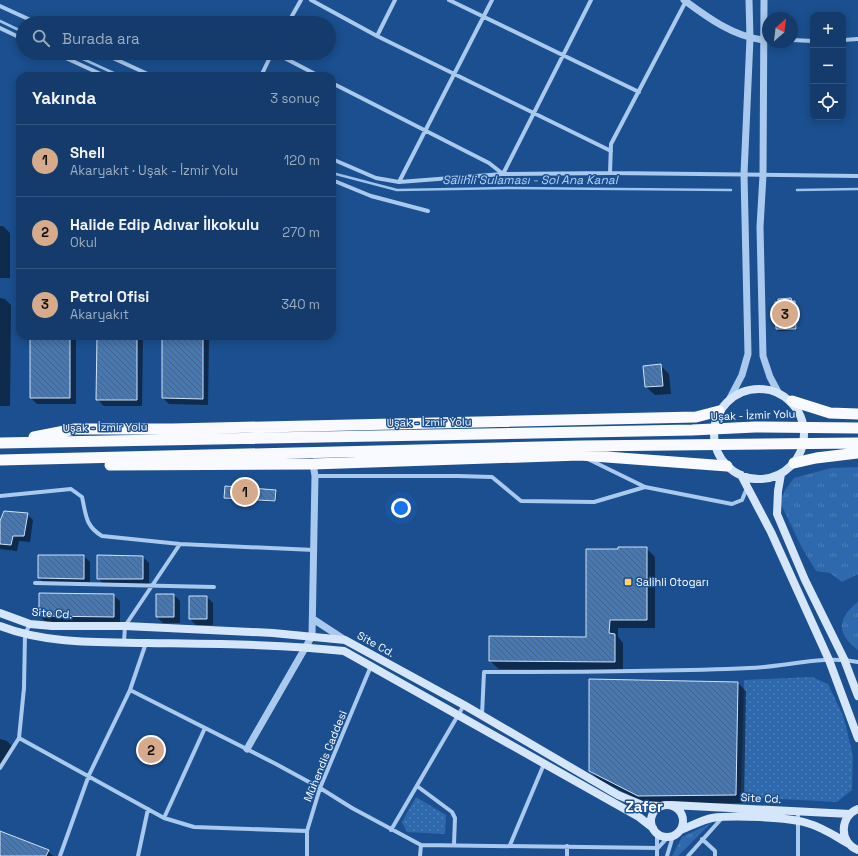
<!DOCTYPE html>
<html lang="tr">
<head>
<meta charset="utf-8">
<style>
	:root { --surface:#143b6b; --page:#1d4271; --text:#f1f3f6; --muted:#9dadc1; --line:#33557e; --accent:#d6ab8b }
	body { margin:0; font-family:"Space Grotesk",sans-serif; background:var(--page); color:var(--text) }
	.controls { position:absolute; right:12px; top:12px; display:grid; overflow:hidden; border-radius:8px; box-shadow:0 2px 10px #0003 }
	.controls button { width:36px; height:36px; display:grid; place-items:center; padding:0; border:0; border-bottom:1px solid var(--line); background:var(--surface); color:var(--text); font:20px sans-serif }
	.compass { position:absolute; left:762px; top:12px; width:36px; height:36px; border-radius:50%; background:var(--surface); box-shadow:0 2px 10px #0003; rotate:28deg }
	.you { position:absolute; left:401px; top:508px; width:14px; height:14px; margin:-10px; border:3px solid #fff; border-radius:50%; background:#1a73e8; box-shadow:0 0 0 6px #1a73e833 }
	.badge { display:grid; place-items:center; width:26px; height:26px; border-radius:50%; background:var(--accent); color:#111; font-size:13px; font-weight:700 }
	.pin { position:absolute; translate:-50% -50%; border:2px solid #fff; box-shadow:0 1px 4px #0006 }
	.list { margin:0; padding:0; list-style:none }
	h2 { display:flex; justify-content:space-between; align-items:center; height:52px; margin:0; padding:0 16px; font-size:17px }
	h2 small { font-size:13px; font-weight:400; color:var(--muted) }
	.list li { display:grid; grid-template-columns:26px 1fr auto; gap:12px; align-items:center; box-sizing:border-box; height:72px; padding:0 16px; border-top:1px solid var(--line) }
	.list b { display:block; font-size:15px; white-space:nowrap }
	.list p { margin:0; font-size:13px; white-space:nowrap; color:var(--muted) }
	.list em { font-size:13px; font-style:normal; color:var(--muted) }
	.icon { flex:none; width:22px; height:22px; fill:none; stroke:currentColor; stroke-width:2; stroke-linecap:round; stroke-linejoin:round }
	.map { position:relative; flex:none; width:858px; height:856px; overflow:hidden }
	.search { position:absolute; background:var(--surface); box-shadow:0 2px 10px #0003; left:16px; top:16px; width:320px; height:44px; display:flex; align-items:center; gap:10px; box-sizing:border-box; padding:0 14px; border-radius:22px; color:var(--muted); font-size:15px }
	.panel { position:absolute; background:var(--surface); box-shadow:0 2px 10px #0003; left:16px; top:72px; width:320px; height:268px; border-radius:12px }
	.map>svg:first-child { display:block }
	.grass { fill:url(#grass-tufts) }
	.park { fill:url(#park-dots) }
	.shadow { fill:#0007 }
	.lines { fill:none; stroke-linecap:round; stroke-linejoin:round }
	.stream { stroke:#9cc4f0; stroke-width:2.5 }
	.building { fill:url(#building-back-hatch); stroke:#cfe3fa }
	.minor { stroke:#a9c9ee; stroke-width:4 }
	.tertiary { stroke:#a9c9ee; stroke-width:7 }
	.secondary { stroke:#d6e6fa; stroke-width:8 }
	.trunk { stroke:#f8faff; stroke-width:11 }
	.poi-dot { fill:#ffd166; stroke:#1b4f8f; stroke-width:1.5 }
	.labels { text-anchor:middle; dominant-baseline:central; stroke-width:3; stroke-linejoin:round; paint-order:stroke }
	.street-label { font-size:11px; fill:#fff; stroke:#1b4f8f }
	.poi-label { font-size:11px; fill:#fff; stroke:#1b4f8f; text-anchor:start }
	.water-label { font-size:12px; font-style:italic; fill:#b5d3f5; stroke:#1b4f8f }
	.district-label { font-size:15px; font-weight:bold; fill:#fff; stroke:#1b4f8f }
</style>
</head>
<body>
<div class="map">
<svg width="858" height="856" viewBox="0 0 858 856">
	<defs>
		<pattern id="grass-tufts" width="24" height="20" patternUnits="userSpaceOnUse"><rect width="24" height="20" fill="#2e69ad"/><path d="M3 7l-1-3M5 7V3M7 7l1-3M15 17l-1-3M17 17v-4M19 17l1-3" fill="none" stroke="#4d80b9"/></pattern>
		<pattern id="park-dots" width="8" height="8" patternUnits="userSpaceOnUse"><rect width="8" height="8" fill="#2e69ad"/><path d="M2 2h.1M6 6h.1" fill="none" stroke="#4d80b9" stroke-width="1.8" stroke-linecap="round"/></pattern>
		<pattern id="building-back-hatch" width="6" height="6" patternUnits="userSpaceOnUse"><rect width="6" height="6" fill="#4478b7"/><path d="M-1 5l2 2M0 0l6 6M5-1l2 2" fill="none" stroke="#486282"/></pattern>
	</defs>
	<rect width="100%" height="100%" fill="#1b4f8f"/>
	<path class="grass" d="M858,467v107l-16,8 -12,-9 -14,-2 -14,-23 -22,-46 5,-12 9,-12 37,-10z
		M858,602v48c-22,-16 -21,-32 0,-48z
		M711,823l-33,33h-6l10,-19z"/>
	<path class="park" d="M812,677l16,7 16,34 9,38 -1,34 -15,12 -96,-5 3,-117z
		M416,797l30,18 -1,19 -38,-2 -5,-10z"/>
	<path class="shadow" d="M0,226h3l7,7v45h-10z
		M0,298l5,1 6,6 -1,101h-10z
		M791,299l5,4 1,27 -19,1 -1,-2 -1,-26z
		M31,336h45v68h-39l-6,-6z
		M98,336h45l-1,70h-38l-7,-7z
		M163,336h46l-1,69 -39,-1 -6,-6z
		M660,365l9,9 2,20 -16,1 -9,-8z
		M275,491l2,1 -1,10 -49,-3 -2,-2z
		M27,514l6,6 -3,22 -11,-1 -2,10 -17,-2v-27z
		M646,548l9,9v71h-37v9l5,6v27l-124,-1 -9,-8 97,-23 32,-88z
		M84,556l6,6v22h-45l-6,-6z
		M143,557l6,6v22h-45l-6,-7z
		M113,595l7,6v22l-74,-1 -6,-6z
		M174,595l6,6v22h-17l-6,-6z
		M207,597l6,6v22h-17l-6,-6z
		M738,683l8,8 -2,112 -97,1 -49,-25 -8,-8z
		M0,739l7,2 6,6 -13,22z
		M0,833l48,18 5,5h-53z"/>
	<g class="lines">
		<path class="stream" d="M0,21l23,11
			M70,53l50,23
			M332,173l65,17 111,-2 223,2
			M797,190l61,-1"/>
	</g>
	<path class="building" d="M791,298l1,3h3l1,28h-20l-1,-27h3v-3z
		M30,336h40v62h-40z
		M97,336h40v64h-41z
		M162,336h41v63l-41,-1z
		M661,364l2,22 -18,1 -2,-21z
		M225,486l51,4 -1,11 -51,-3z
		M4,511l24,2 -4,23h-11l-2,9 -11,-1v-23z
		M618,547h29v73h-37l-1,13 6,1v28l-126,-1v-25l97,1v-88h32z
		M38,555h46v24l-46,-1z
		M97,555l46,1v23h-46z
		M39,593l75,1v23l-75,-1z
		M156,594h18v23h-18z
		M189,596h18v23h-18z
		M589,679l149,3 -2,113 -98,1 -49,-25z
		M0,831l49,19 -3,6h-46z"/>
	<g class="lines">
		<path class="minor" d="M311,0l66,36 234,115
			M449,0l190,92
			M0,6l37,17
			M288,23l13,-23
			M0,28l23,11
			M377,36l18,-36
			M792,40l21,1
			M843,40l15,-1
			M55,53l50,23
			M102,53l50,23
			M275,53l44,23
			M261,76l11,-23
			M332,83l157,80 14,11 88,-174
			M332,159l44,19 23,4 104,-8 107,-1 248,3
			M610,173l1,-29 75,-143
			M332,180l39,16 57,15
			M399,182l93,-182
			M588,459l57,28
			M315,476h143l34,1 29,24 73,1 51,-15 87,17 10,-4 5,-12
			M0,496l71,-7 11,8c4,17 3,29 20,39l78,8 134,6
			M35,583l179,4
			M124,642l1,-16 55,-82
			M130,690l146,74 44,24 32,20 69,37 237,3 10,-11
			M482,715l2,-43c88,0 177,0 265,-4 36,-1 74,-13 109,-6
			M19,738l145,80 30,9 113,4
			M0,768l19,-30 5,-50 1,-54 5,-10
			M417,786l35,26 3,6 -1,26
			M164,818l41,-90
			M391,830l73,-125
			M657,833v23
			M702,839l13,12v5
			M510,845l34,-81
			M60,856l29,-81 41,-85 16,-47
			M138,856l10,-47
			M307,856v-25l13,-43 51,-122
			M420,856l1,-11
			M567,856v-10
			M667,856l6,-20
			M688,856l34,-38
			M798,856v-45"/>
		<path class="tertiary" d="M684,0c24,18 49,36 79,40
			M764,0l-1,175 -3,52 3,129 7,21 8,15
			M730,398l12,-23 6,-21 -4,-180 6,-136 -1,-38
			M313,619l32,21
			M247,749l65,-113 3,-160 -2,-12"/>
		<path class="secondary" d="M714 434a45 45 0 1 1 90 0a45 45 0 1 1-90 0Z
			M781,474l-3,17 -1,23 28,66 39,79 14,37
			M741,475l30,57 58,128 29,78
			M0,613l30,11 22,2h73l148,7 72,7 119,65 154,90 24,10 19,1
			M0,626c46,18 98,16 147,17 66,1 132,1 197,8l295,166 14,11
			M651 821a16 16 0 1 1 32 0a16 16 0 1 1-32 0Z
			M671,805l179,9
			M858,809c-19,7 -19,34 0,41
			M681,830c10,-4 21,-10 31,-12 19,-3 77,-1 95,5 15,4 28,13 42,21"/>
		<path class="trunk" d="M792,401l38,12 28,1
			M34,437l41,-8h98l523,-12 23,-6
			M0,443l692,-13 63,-3 103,1
			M0,460l581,-14 277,-3
			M794,463l22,-5 42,-5
			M110,465l203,-1 267,-9 147,11"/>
	</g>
	<rect class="poi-dot" x="624" y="578" width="8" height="8" rx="2"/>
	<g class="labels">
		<g class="street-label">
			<text transform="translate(753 415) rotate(-2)">Uşak - İzmir Yolu</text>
			<text transform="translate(429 422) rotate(-1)">Uşak - İzmir Yolu</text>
			<text transform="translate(105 427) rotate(-1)">Uşak - İzmir Yolu</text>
			<text transform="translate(52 613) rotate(4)">Site Cd.</text>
			<text transform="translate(376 644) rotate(29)">Site Cd.</text>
			<text transform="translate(325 756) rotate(-68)">Mühendis Caddesi</text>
			<text transform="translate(761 798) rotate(3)">Site Cd.</text>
		</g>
		<g class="poi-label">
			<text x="636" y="582">Salihli Otogarı</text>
		</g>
		<g class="water-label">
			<text x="530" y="180">Salihli Sulaması - Sol Ana Kanal</text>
		</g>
		<g class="district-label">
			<text x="644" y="806">Zafer</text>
		</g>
	</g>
</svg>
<div class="controls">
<button>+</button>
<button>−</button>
<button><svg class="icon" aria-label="locate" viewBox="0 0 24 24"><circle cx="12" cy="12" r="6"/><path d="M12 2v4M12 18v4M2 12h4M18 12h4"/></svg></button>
</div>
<svg class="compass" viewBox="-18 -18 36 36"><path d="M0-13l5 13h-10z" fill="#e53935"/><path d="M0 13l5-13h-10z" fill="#9dadc1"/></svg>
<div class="you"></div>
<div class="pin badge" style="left:245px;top:492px">1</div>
<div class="pin badge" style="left:151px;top:750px">2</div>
<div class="pin badge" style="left:785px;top:314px">3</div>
<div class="search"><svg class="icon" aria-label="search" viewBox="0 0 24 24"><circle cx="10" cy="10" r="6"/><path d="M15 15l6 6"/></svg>Burada ara</div>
<section class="panel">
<h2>Yakında<small>3 sonuç</small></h2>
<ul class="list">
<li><span class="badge">1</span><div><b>Shell</b><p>Akaryakıt · Uşak - İzmir Yolu</p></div><em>120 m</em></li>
<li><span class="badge">2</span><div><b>Halide Edip Adıvar İlkokulu</b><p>Okul</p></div><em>270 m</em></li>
<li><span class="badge">3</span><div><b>Petrol Ofisi</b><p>Akaryakıt</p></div><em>340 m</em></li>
</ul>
</section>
</div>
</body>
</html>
